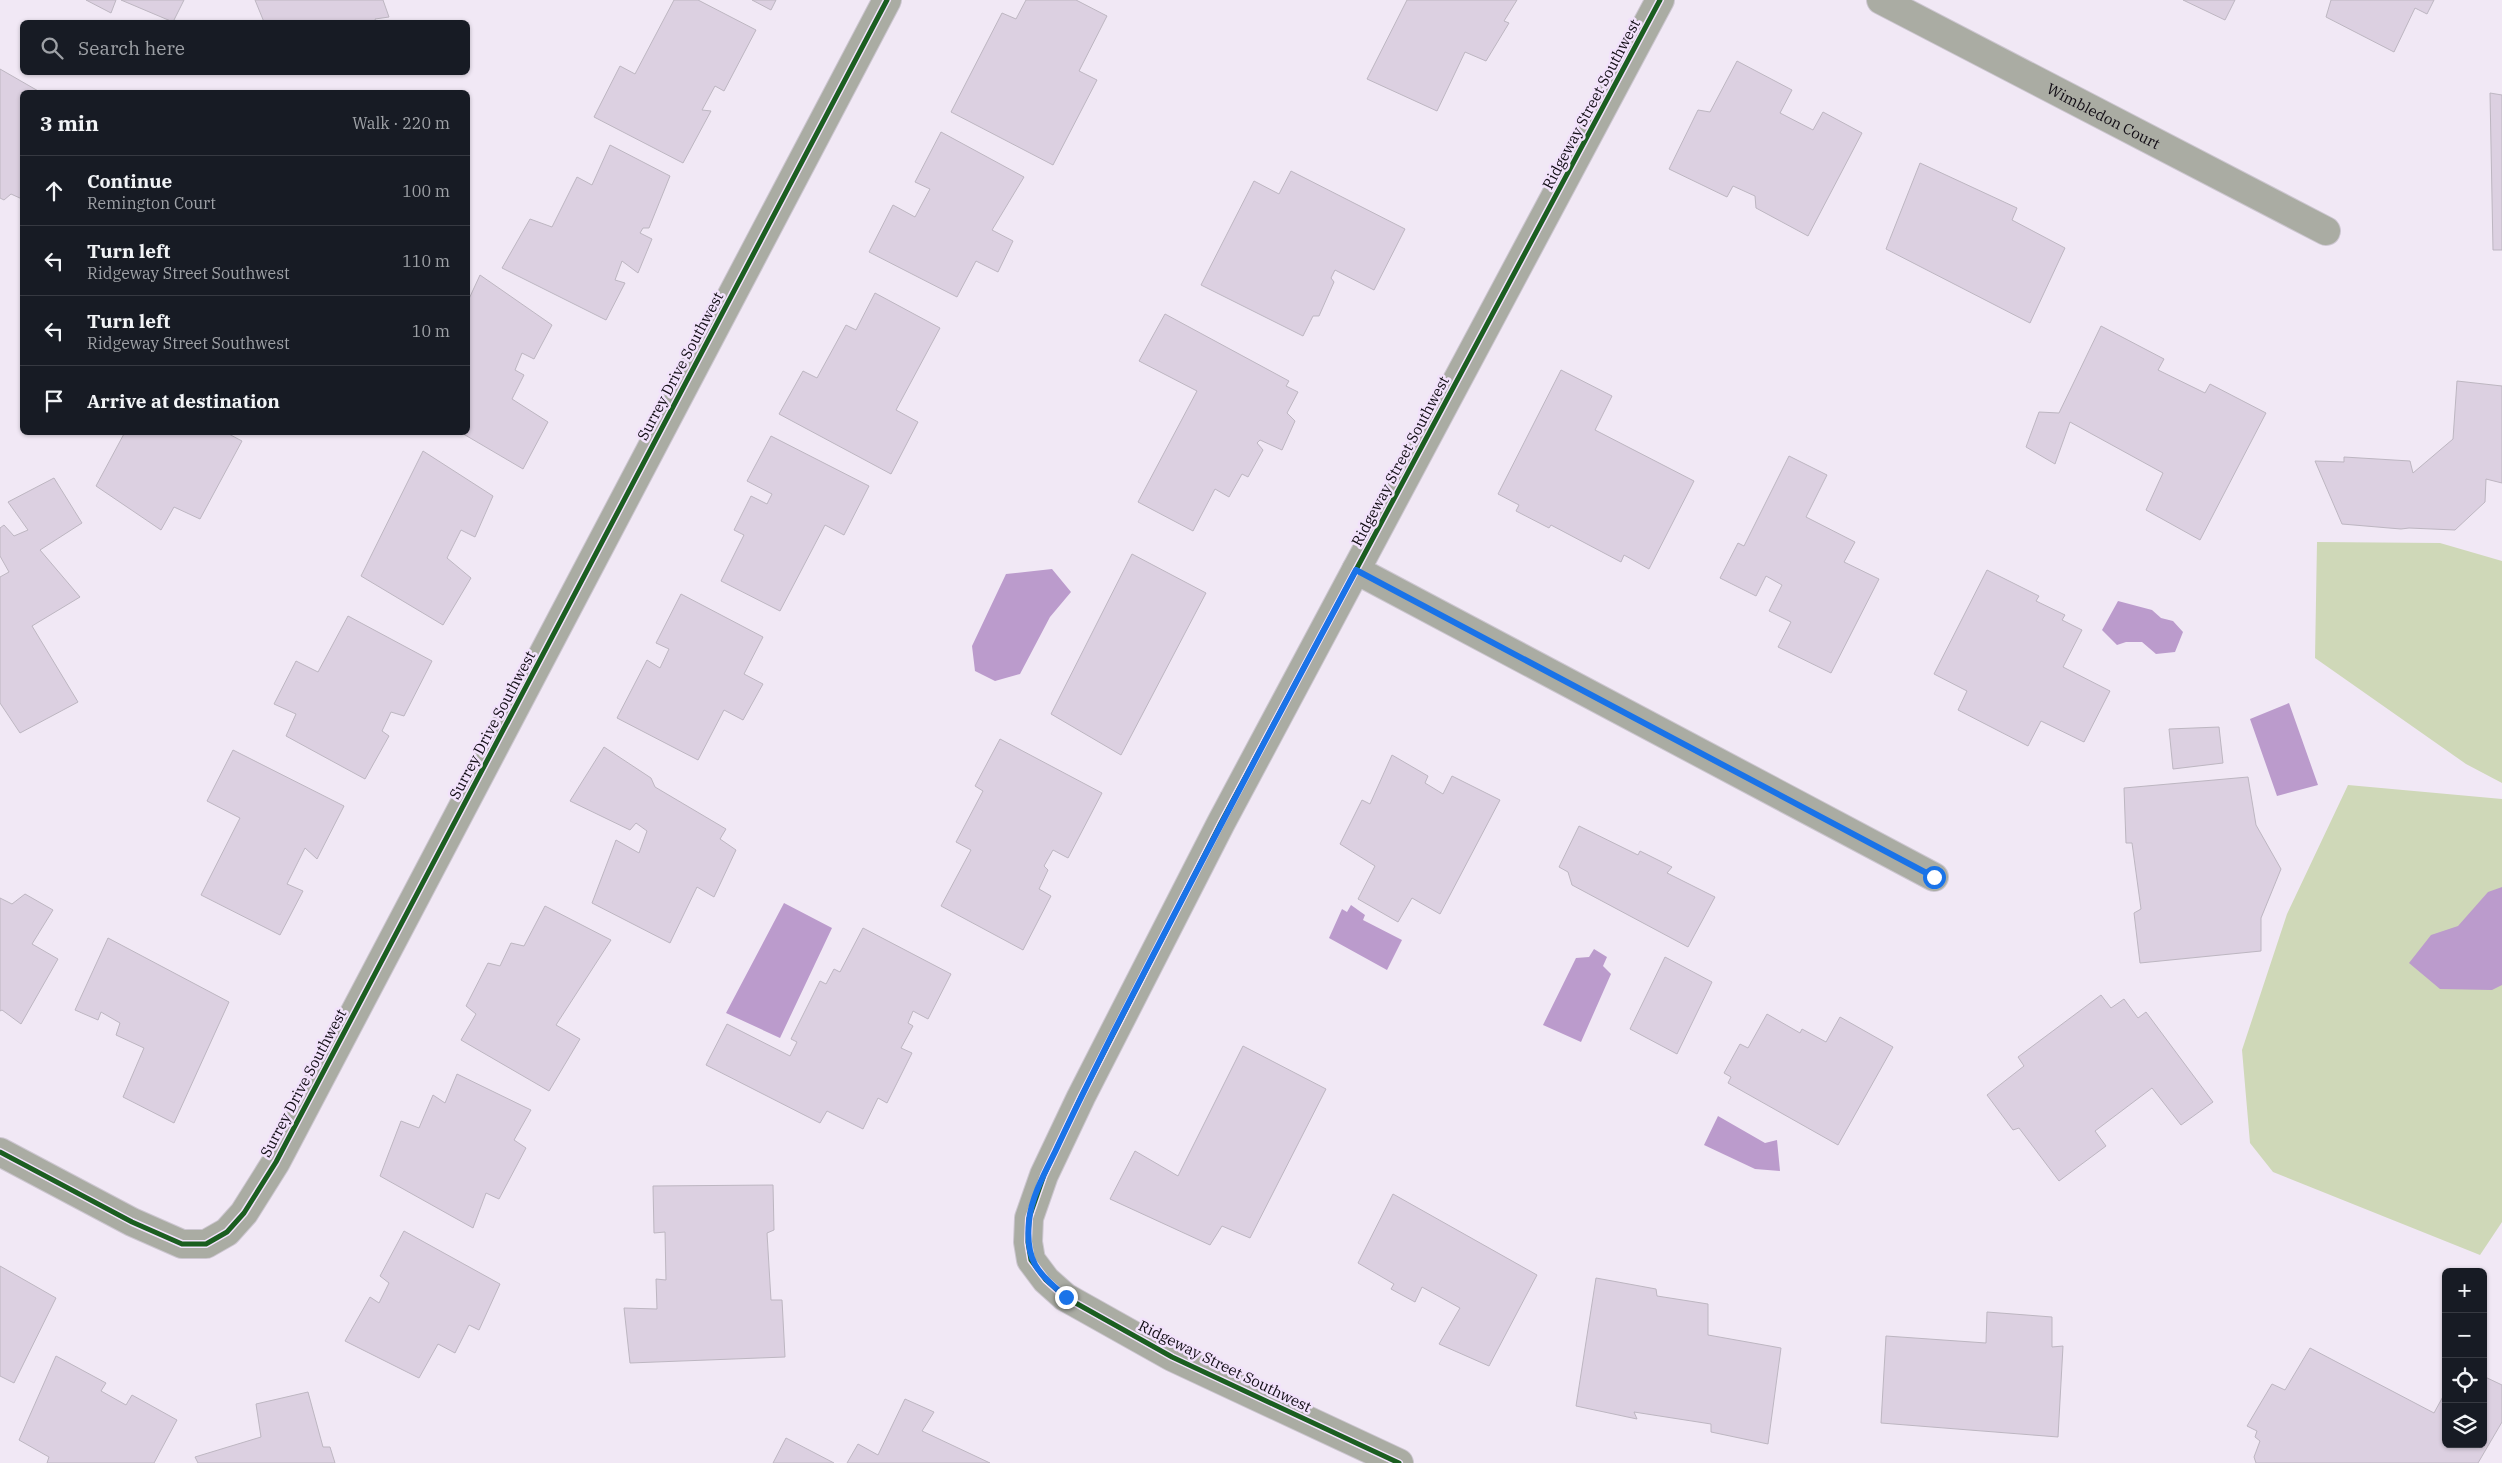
<!DOCTYPE html>
<html lang="en">
<head>
<meta charset="utf-8">
<style>
	:root { --surface:#171b24; --page:#20242c; --text:#f1f3f6; --muted:#9ea1a6; --line:#363941 }
	body { margin:0; font-family:"IBM Plex Serif",serif; background:var(--page); color:var(--text) }
	.controls { position:absolute; right:15px; bottom:15px; display:grid; overflow:hidden; border-radius:8px; box-shadow:0 1px 4px #0004 }
	.controls button { width:45px; height:45px; display:grid; place-items:center; padding:0; border:0; border-bottom:1px solid var(--line); background:var(--surface); color:var(--text); font:25px sans-serif }
	.stop { position:absolute; width:15px; height:15px; margin:-11px; border:4px solid #1a73e8; border-radius:50%; background:#fff }
	.stop.end { background:#1a73e8; border-color:#fff; box-shadow:0 1px 5px #0008 }
	.list { margin:0; padding:0; list-style:none }
	h2 { display:flex; justify-content:space-between; align-items:center; height:65px; margin:0; padding:0 20px; font-size:21px }
	h2 small { font-size:16px; font-weight:400; color:var(--muted) }
	.list li { display:grid; grid-template-columns:32px 1fr auto; gap:15px; align-items:center; box-sizing:border-box; height:70px; padding:0 20px; border-top:1px solid var(--line) }
	.list b { display:block; font-size:19px; white-space:nowrap }
	.list p { margin:0; font-size:16px; white-space:nowrap; color:var(--muted) }
	.list em { font-size:16px; font-style:normal; color:var(--muted) }
	.icon { flex:none; width:28px; height:28px; fill:none; stroke:currentColor; stroke-width:2; stroke-linecap:round; stroke-linejoin:round }
	.map { position:relative; flex:none; width:2502px; height:1463px; overflow:hidden }
	.search { position:absolute; background:var(--surface); box-shadow:0 1px 4px #0004; left:20px; top:20px; width:450px; height:55px; display:flex; align-items:center; gap:12px; box-sizing:border-box; padding:0 18px; border-radius:8px; color:var(--muted); font-size:19px }
	.panel { position:absolute; background:var(--surface); box-shadow:0 1px 4px #0004; left:20px; top:90px; width:450px; height:345px; border-radius:8px }
	.map>svg:first-child { display:block }
	.green { fill:#cfd8b8 }
	.water { fill:#bb9bcc }
	.building { fill:#dcd0e1; stroke:#bdb6c1 }
	.lines { fill:none; stroke-linecap:round; stroke-linejoin:round }
	.street-casing { stroke:#ccc6d0; stroke-width:30 }
	.street { stroke:#aaaca3; stroke-width:28 }
	.cycleway-casing { stroke:#f2e2fb; stroke-width:8 }
	.cycleway { stroke:#1b5e20; stroke-width:5 }
	.route { stroke:#1a73e8; stroke-width:6 }
	.labels { text-anchor:middle; dominant-baseline:central; stroke-width:5; stroke-linejoin:round; paint-order:stroke }
	.street-label { font-size:15px; fill:#110c14; stroke:#f2e2fb }
</style>
</head>
<body>
<div class="map">
<svg width="2502" height="1463" viewBox="0 0 2502 1463">
	<rect width="100%" height="100%" fill="#f1e8f5"/>
	<path class="green" d="M2317,542l123,1 62,18v222l-36,-19 -151,-106z
		M2348,785l154,14v423l-22,33 -207,-83 -23,-29 -8,-93 45,-136z"/>
	<path class="water" d="M1052,569l19,23 -21,25 -30,57 -25,7 -20,-10 -3,-25 34,-72z
		M2118,601l34,9 9,8 12,3 10,11 -8,20 -19,2 -14,-12h-16l-9,3 -15,-15z
		M2289,703l29,82 -41,11 -27,-77z
		M2502,887v98l-10,5 -52,-1 -31,-26 22,-28 27,-9 30,-34z
		M784,903l48,25 -52,110 -54,-25z
		M1351,905l14,10 -2,5 39,20 -15,30 -58,-32 13,-29 5,3z
		M1594,949l13,8 -4,9 8,8 -30,68 -38,-17 33,-67 13,-1z
		M1718,1116l47,27 12,-3 3,31 -25,-2 -51,-24z"/>
	<path class="building" d="M86,0h30l-5,13z
		M121,0h63l-11,22z
		M255,0h128l6,17 -14,2 1,3h-112z
		M674,0h24l58,30 -32,61 -9,-5 -13,24 9,1 -28,52 -89,-46 26,-51 15,8z
		M752,0h24l-5,10z
		M1026,0h50l31,16 -28,55 18,9 -44,85 -102,-53 51,-99 14,6z
		M1407,0h110l-13,21 5,2 -23,38 -21,-9 -28,59 -70,-32z
		M2183,0h52l-10,20z
		M2331,0h103l-7,14 -12,-6 -21,44 -68,-35z
		M1737,61l55,29 -12,23 33,17 10,-18 39,21 -54,103 -52,-28 -1,-12 -22,-10 -6,11 -58,-28 29,-59 12,2z
		M0,69l40,23h-18v107l-11,-5 -7,6 -4,-2z
		M2490,93l12,2v155h-9z
		M941,132l83,45 -32,53 21,11 -15,31 -22,-11 -19,36 -88,-45 24,-47 22,12 15,-28 -15,-7z
		M610,145l60,31 -21,52h-6l-3,5 12,6 -14,34 -16,-12 -7,19 10,3 -19,37 -104,-52 28,-49 22,8 25,-50 15,8z
		M1920,163l97,45 -5,12 53,28 -35,75 -144,-74z
		M1291,171l114,58 -31,61 -39,-20 -4,8 3,4 -15,34h-6l-10,20 -102,-51 53,-104 25,13z
		M480,275l72,50 -18,34 -12,-6 -7,17 9,5 -12,24 36,23 -25,47 -63,-37h8v-131z
		M875,293l65,35 -44,82 22,12 -27,52 -112,-60 24,-43 14,7 29,-53 10,5z
		M1165,314l124,67 -3,5 12,6 -11,21 8,8 -13,29 -22,-10 -3,3 6,7 -15,27 -6,-3 -13,23 -14,-8 -22,42 -55,-29 59,-111 -58,-30z
		M2101,326l63,33 -6,11 47,23 5,-9 56,29 -66,127 -54,-30 17,-37 -93,-51 -15,42 -29,-17 13,-35 20,1z
		M1561,370l51,26 -17,34 99,51 -45,88 -25,-14 -3,7 -70,-37 -2,3 -33,-17 3,-6 -21,-11z
		M2457,381l45,5v97l-16,-4 -1,23 -30,28 -46,-2 -8,1 -59,-5 -27,-63 29,1v-5l66,4 3,12 40,-34z
		M125,432h100l17,9 -42,78 -26,-12 -13,23 -65,-44z
		M771,436l98,50 -25,49 -19,-10 -45,86 -59,-30 23,-46 -10,-5 17,-34 16,8 5,-10 -25,-13z
		M423,451l70,45 -18,41 -14,-7 -14,28 24,20 -28,47 -82,-49z
		M1789,456l38,19 -21,42 49,25 -11,20 35,17 -48,94 -53,-26 13,-25 -22,-11 13,-26 -16,-9 -10,20 -36,-18 18,-35 6,3z
		M54,478l28,45 -42,27 40,47 -48,29 46,76 -58,31 -20,-30v-126l9,-5 -9,-16v-28l4,-3 10,11 14,-6 -20,-28z
		M1132,554l74,39 -85,162 -70,-41z
		M1987,570l52,26 -3,5 29,14 -3,5 20,10 -19,37 47,24 -26,51 -43,-21 -13,25 -70,-36 9,-19 -33,-17z
		M681,594l82,43 -19,37 19,10 -20,36 -19,-10 -26,50 -81,-42 30,-58 13,8 9,-19 -13,-6z
		M348,616l84,45 -28,55 -13,-4 -9,19 7,5 -24,43 -79,-43 10,-22 -22,-10 22,-43 22,11z
		M2219,727l4,36 -50,6 -4,-40z
		M1000,739l102,54 -34,65 -15,-8 -9,16 4,4 -9,19 12,7 -28,54 -82,-44 30,-56 -15,-8 27,-51 -8,-5z
		M604,747l47,31 4,9 71,42 -6,10 16,11 -22,47 -17,-10 -27,56 -78,-40 24,-63 23,13 8,-22 -11,-8 -6,7 -60,-29z
		M233,750l111,56 -27,53 -12,-11 -18,36 16,7 -23,44 -79,-40 39,-77 -33,-17z
		M1392,755l36,21 -3,7 18,11 9,-18 48,24 -60,114 -28,-16 -14,24 -40,-23 17,-33 -35,-22 22,-44 8,4z
		M2248,777l8,48 25,44 -20,49v33l-121,12 -6,-50 7,-4 -9,-66h-6l-2,-55z
		M1579,826l59,29 2,-4 32,16 -5,6 48,24 -27,50 -116,-62 -4,-13 -9,-5z
		M25,894l28,16 -21,34 26,15 -37,65 -19,-14 -2,1v-113l12,6z
		M545,906l66,34 -55,85 24,14 -31,52 -88,-51 15,-26 -10,-8 22,-43 12,3 11,-23 13,3z
		M863,928l88,46 -23,45 -15,-8 -5,12 5,3 -12,22 11,5 -25,50 -9,-5 -15,31 -36,-18 -7,12 -114,-58 21,-41 63,32 7,-14 -6,-3 29,-58 6,3 8,-15 6,3z
		M108,938l121,64 -55,121 -51,-26 21,-49 -28,-13 4,-12 -19,-11 -3,8 -23,-10z
		M1665,957l47,25 -35,72 -47,-25z
		M2101,995l10,13 13,-9 14,19 8,-6 67,90 -32,23 -29,-37 -57,43 11,15 -47,35 -40,-53 -6,2 -26,-35 37,-29 -6,-9z
		M1767,1014l33,19 2,-4 24,13 14,-25 53,30 -55,98 -110,-62 3,-6 -7,-4 16,-29 8,4z
		M1243,1046l83,43 -76,149 -28,-12 -12,19 -100,-46 25,-48 43,25z
		M457,1074l74,36 -17,30 12,8 -27,51 -13,-6 -13,35 -93,-52 21,-55 18,7 14,-33 12,8z
		M773,1185l1,45 -7,3 4,67h11l3,57 -155,6 -6,-55 33,1 -1,-30 10,1 -1,-48 -11,1 -1,-47z
		M1393,1194l144,81 -48,91 -50,-22 21,-36 -38,-21 -7,15 -24,-13 3,-5 -36,-21z
		M404,1231l96,53 -21,46 -10,-5 -14,28 -17,-9 -19,34 -74,-37 25,-44 9,6 10,-20 -9,-7z
		M0,1266l56,32 -42,85 -14,-7z
		M1596,1278l60,11 1,7 51,8v31l73,13 -13,96 -57,-12v-8l-77,-12 3,7 -61,-13z
		M1987,1312l65,5v30l11,-1 -5,91 -177,-14 5,-87 100,7z
		M2310,1348l124,65 12,-22v53h37v-68l19,9v37l-24,41h-222l-2,-6 6,-16 -5,-4 2,-6 -10,-5 25,-42 13,6z
		M56,1356l50,27 -5,8 25,14 6,-10 45,25 -23,43h-107l2,-6 -30,-17z
		M308,1392l15,55h7l5,16h-137l-3,-6 66,-20 -5,-33z
		M905,1399l29,13 -12,19 68,32h-143l11,-19 20,11z
		M786,1438l48,25h-61z"/>
	<g class="lines">
		<defs>
			<g id="street">
				<path id="s1" d="M1881,0l445,231"/>
				<path d="M1356,570l578,307"/>
				<path d="M0,1152l132,70 50,22h24l21,-12 17,-19 32,-51 611,-1162"/>
				<path d="M1399,1463l-227,-106 -107,-60 -19,-17 -15,-20 -3,-18 1,-24 15,-43 37,-78 140,-274 439,-823"/>
			</g>
		</defs>
		<use href="#street" class="street-casing"/>
		<use href="#street" class="street"/>
		<defs>
			<path id="cycleway" d="M0,1152l132,70 50,22h24l21,-12 17,-19 32,-51 611,-1162
				M1399,1463l-227,-106 -107,-60 -19,-17 -15,-20 -3,-18 1,-24 15,-43 37,-78 140,-274 439,-823"/>
		</defs>
		<use href="#cycleway" class="cycleway-casing"/>
		<use href="#cycleway" class="cycleway"/>
	</g>
	<g class="lines">
		<path class="route" d="M1066,1297c-29,-25 -41,-36 -37,-76 2,-23 16,-49 26,-69 18,-39 37,-77 56,-115 80,-156 162,-312 245,-467l578,307"/>
	</g>
	<g class="labels">
		<g class="street-label">
			<text transform="translate(1591 104) rotate(-62)">Ridgeway Street Southwest</text>
			<text stroke="none"><textPath href="#s1" startOffset="251">Wimbledon Court</textPath></text>
			<text transform="translate(680 366) rotate(-62)">Surrey Drive Southwest</text>
			<text transform="translate(1400 461) rotate(-62)">Ridgeway Street Southwest</text>
			<text transform="translate(492 725) rotate(-62)">Surrey Drive Southwest</text>
			<text transform="translate(303 1083) rotate(-62)">Surrey Drive Southwest</text>
			<text transform="translate(1225 1366) rotate(26)">Ridgeway Street Southwest</text>
		</g>
	</g>
</svg>
<div class="controls">
<button>+</button>
<button>−</button>
<button><svg class="icon" aria-label="locate" viewBox="0 0 24 24"><circle cx="12" cy="12" r="6"/><path d="M12 2v4M12 18v4M2 12h4M18 12h4"/></svg></button>
<button><svg class="icon" aria-label="layers" viewBox="0 0 24 24"><path d="M12 4l9 5-9 5-9-5zM3 14l9 5 9-5"/></svg></button>
</div>
<div class="stop" style="left:1934px;top:877px"></div>
<div class="stop end" style="left:1066px;top:1297px"></div>
<div class="search"><svg class="icon" aria-label="search" viewBox="0 0 24 24"><circle cx="10" cy="10" r="6"/><path d="M15 15l6 6"/></svg>Search here</div>
<section class="panel">
<h2>3 min<small>Walk · 220 m</small></h2>
<ul class="list">
<li><svg class="icon" aria-label="ahead" viewBox="0 0 24 24"><path d="M12 20V5M6 11l6-6 6 6"/></svg><div><b>Continue</b><p>Remington Court</p></div><em>100 m</em></li>
<li><svg class="icon" aria-label="left" viewBox="0 0 24 24"><path d="M17 20v-9H6M10 6l-5 5 5 5"/></svg><div><b>Turn left</b><p>Ridgeway Street Southwest</p></div><em>110 m</em></li>
<li><svg class="icon" aria-label="left" viewBox="0 0 24 24"><path d="M17 20v-9H6M10 6l-5 5 5 5"/></svg><div><b>Turn left</b><p>Ridgeway Street Southwest</p></div><em>10 m</em></li>
<li><svg class="icon" aria-label="arrive" viewBox="0 0 24 24"><path d="M6 21V4h12l-3 4 3 4H6"/></svg><div><b>Arrive at destination</b></div></li>
</ul>
</section>
</div>
</body>
</html>
